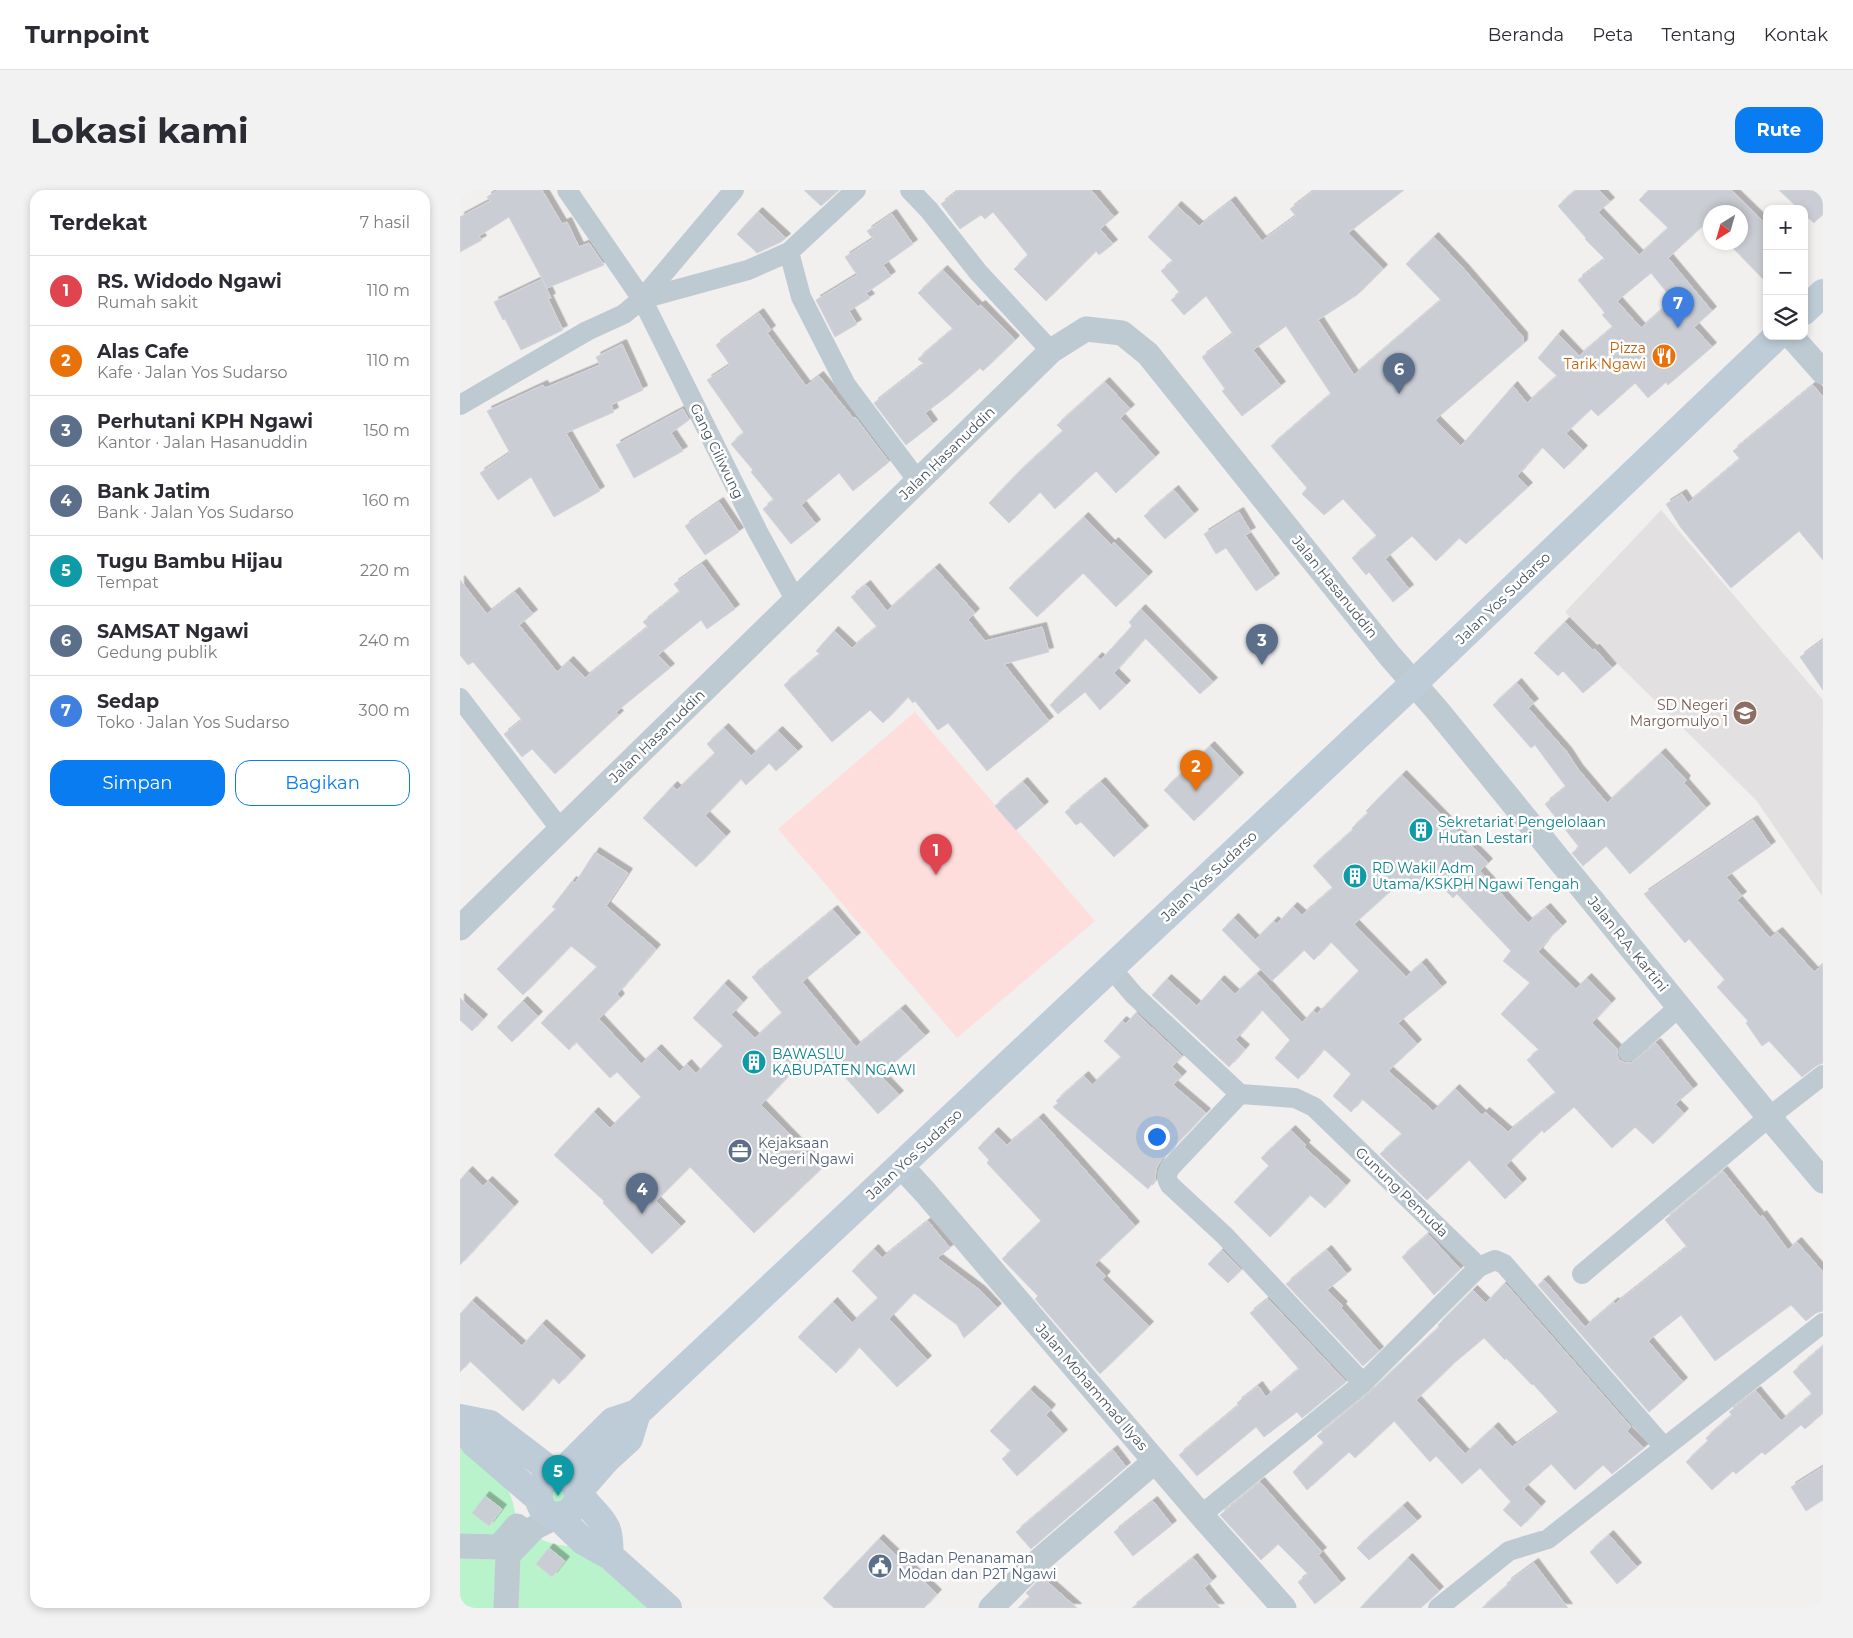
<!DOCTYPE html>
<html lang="id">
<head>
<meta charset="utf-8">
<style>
	:root { --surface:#fff; --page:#f2f2f3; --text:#2b2b33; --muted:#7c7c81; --line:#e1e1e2; --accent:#0a7cf1 }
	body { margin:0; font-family:Montserrat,sans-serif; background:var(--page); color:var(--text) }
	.controls { position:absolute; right:15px; top:15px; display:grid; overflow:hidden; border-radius:10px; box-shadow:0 2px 8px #0003 }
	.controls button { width:45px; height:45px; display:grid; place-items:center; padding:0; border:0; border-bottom:1px solid var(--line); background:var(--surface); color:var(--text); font:25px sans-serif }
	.compass { position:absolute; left:1243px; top:15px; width:45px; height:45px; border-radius:50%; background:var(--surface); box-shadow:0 2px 8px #0003; rotate:217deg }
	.you { position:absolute; left:696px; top:946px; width:18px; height:18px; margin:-12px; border:4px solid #fff; border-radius:50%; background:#1a73e8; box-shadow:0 0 0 8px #1a73e833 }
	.badge { display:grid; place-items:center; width:32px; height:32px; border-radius:50%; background:var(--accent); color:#fff; font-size:16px; font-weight:700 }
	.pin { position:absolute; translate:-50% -41px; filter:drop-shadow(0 1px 2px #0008) }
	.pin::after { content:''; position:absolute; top:26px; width:18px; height:15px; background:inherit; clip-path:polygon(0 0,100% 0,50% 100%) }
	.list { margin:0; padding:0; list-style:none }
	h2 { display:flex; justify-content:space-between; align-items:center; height:65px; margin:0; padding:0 20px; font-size:21px }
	h2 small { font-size:16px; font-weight:400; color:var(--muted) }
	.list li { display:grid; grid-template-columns:32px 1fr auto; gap:15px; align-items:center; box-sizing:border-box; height:70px; padding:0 20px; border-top:1px solid var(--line) }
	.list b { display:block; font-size:19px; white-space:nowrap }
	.list p { margin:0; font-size:16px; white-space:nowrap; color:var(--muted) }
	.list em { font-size:16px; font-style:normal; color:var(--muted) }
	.actions { display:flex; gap:10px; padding:15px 20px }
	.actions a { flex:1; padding:11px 0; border:1px solid var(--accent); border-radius:15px; text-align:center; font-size:18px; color:var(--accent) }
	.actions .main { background:var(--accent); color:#fff }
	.icon { flex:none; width:28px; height:28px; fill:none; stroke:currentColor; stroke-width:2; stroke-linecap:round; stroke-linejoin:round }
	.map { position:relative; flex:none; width:1363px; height:1418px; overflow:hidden; border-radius:15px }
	header { display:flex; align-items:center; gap:30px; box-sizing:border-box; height:70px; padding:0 25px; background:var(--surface); border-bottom:1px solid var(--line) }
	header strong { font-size:24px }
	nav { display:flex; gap:28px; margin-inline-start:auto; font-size:18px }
	.intro { display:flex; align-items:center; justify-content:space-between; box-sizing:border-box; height:120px; padding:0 30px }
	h1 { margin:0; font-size:35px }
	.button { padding:12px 22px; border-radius:15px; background:var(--accent); color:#fff; font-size:18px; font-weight:700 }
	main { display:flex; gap:30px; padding:0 30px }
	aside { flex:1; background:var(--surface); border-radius:15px; box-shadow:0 2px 8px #0003 }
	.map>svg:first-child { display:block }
	.education { fill:#e3e0e1 }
	.medical { fill:#fddedd }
	.green { fill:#b9f3cc }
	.building { fill:#caced4; stroke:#d2d5db; fill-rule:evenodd; filter:url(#shadow) }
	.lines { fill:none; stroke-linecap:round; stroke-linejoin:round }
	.minor { stroke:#becad2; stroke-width:20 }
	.tertiary { stroke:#becad2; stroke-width:25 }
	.secondary { stroke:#beccd7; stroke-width:28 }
	.labels { text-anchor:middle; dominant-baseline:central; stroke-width:5; stroke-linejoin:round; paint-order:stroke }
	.food-label { font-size:14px; fill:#c56008; stroke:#fff; text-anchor:end }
	.street-label { font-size:14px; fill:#45545e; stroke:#fff }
	.education-label { font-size:14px; fill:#785e54; stroke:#fff; text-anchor:end }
	.culture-label { font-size:14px; fill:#0d838f; stroke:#fff; text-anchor:start }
	.service-label { font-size:14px; fill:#4e5e75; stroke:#fff; text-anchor:start }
</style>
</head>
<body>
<header>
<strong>Turnpoint</strong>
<nav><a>Beranda</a><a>Peta</a><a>Tentang</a><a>Kontak</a></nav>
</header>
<div class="intro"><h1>Lokasi kami</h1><a class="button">Rute</a></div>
<main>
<aside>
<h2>Terdekat<small>7 hasil</small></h2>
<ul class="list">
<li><span class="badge" style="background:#e0444e">1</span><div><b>RS. Widodo Ngawi</b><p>Rumah sakit</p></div><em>110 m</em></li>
<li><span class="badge" style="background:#e8710a">2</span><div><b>Alas Cafe</b><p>Kafe · Jalan Yos Sudarso</p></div><em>110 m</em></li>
<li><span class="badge" style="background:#5c6f8a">3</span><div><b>Perhutani KPH Ngawi</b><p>Kantor · Jalan Hasanuddin</p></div><em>150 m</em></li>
<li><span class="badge" style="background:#5c6f8a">4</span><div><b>Bank Jatim</b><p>Bank · Jalan Yos Sudarso</p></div><em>160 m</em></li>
<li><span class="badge" style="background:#0f9aa8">5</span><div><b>Tugu Bambu Hijau</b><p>Tempat</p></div><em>220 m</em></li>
<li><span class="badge" style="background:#5c6f8a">6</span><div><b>SAMSAT Ngawi</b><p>Gedung publik</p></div><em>240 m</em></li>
<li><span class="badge" style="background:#3f7fe0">7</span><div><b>Sedap</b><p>Toko · Jalan Yos Sudarso</p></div><em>300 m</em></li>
</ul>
<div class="actions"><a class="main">Simpan</a><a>Bagikan</a></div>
</aside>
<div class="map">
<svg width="1363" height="1418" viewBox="0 0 1363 1418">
	<defs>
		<filter id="shadow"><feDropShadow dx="4.5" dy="-4.5" stdDeviation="0" flood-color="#0004"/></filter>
	</defs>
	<rect width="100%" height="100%" fill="#f2efef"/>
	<path class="education" d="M1201,320l162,190 -1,196 -66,-96 -191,-188z"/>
	<path class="medical" d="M455,522l180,209 -138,117 -179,-209z"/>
	<path class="green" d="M0,1251c24,21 51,38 55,72l28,27 10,4 26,4 70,60h-189z
		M86,1299l24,2 -13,17z"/>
	<path class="building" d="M38,0h44l20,34 5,-2 12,25 10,-4 15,22 -57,23 -38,-71 -30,19 3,4 -22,12v-35l30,-16 -3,-4z
		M344,0h35l-18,16z
		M499,0h132l23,27 -14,12 13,15 -14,11 -3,-4 -50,50 -32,-32 14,-14 -35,-43 -8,7 -4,-4 -21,14 -19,-25z
		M855,0h89l-56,43 35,36 -26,26 -39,25 36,55 87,-75 -35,-36 28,-27 30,32 59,68v7l-88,76 26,26 52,-60 14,17 30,-27 -19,-18 20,-24 21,22 34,-29 -11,-12 3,-2 -27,-33 27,-21 -20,-20 1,-1 -28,-32 18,-16h23l11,12 -12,10 41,43 29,-27 -29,-28 10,-10h82l36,35v58l-40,-41h13v-30h-30v14l-3,-4 -39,36 44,53 -18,16 18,20 -44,38 -2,-3 -18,16 -13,-15 -37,33 -7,-7 -25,24 17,17 -19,19 -22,-22 -25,29 11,11 -62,57 -7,-6 -23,23 -24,-25 -27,23 24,30 -16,13 -24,-30 -3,3 -14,-17 25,-22 -34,-37 -19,16 -22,-21 5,-6 -36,-42 60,-52 -45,-68 -33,24 28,36 -39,30 -20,-25 3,-2 -23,-32 31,-23 -27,-38 -22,19 -13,-15 9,-7 -19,-22 12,-10 -25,-24 29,-31 22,20 32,-25 31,40 34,-25 -6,-7zM1191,83l22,27 -32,28 -24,-27z
		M1319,0h44v24l-9,9 -10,-9v-5h-5z
		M298,22l28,26 -5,4 -24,11 -20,-19z
		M432,24l21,30 -30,21 8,11 -25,17 4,5 -21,13 8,13 -22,13 -19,-37 41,-25 -12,-18 28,-18 -6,-8z
		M483,80l35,37 3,-2 34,35 -32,31 -3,-3 -32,28 -23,17 8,11 -27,21 -32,-42 50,-39 -6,-5 35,-30 -35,-36z
		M82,89l9,19 -3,1 15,31 -42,20 -16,-31 -2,1 -9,-18z
		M299,123l12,17 -4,3 39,53 13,-10 35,43 1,-2 34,45 -36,29 -14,-18 -38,32 15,19 -25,20 -28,-35 11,-9 -23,-28 2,-2 -22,-26 13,-11 -37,-53 23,-15 -14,-20z
		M162,154l21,46 -32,15 3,7 -48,21 34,58 -46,26 -23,-40 -33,23 -18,-27 30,-20 -23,-42 56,-26 2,3 55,-23 -4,-8z
		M645,192l25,27 -10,9 35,39 -39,36 -20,-22 -41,38 -15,-17 -31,31 -20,-20 31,-32 43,-40 -6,-6z
		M1353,195l10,12v163l-24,-29 -68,57 -50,-60 -15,-24 16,-10 6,9 52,-44 -7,-8z
		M223,219l6,11 -18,13 12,18 -49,27 -18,-33z
		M714,300l20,24 -29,25 -21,-23z
		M259,312l20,30 -34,23 -20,-29z
		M779,322l12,20 -6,3 30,43 -19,13 -30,-43 -10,6 -12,-20z
		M624,327l27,28 3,-3 34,34 -32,31 -33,-34 -46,44 -28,-29z
		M242,374l33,45 -28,20 -6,-9 -43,35 12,13 -54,44 3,3 -64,59 -23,-25 -10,8 -18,-23 18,-14 -49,-58 -5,3 -8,-10v-75l27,34 28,-22 18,22 -14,11 38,47 12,-11 16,17 63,-51 -5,-5 37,-30 -6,-8z
		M475,378l40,45 -7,7 17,21 57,-14 7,25 -45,12 45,57 -62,50 -39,-48 -10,7 -23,-29 -2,2 -5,-6 -25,26 -13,-13 -38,32 -48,-57 36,-31 -4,-3 18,-20 18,17 25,-21 -26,-30 15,-12 21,26z
		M681,419l72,73 -13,12 -55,-56 -31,35 12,12 -26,25 -15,-18 -27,22 -8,-9 48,-48 3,3 31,-34 -3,-4z
		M1105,432l28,28 2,-1 17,19 -29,25 -20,-22 -5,5 -24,-23z
		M1363,450v50l-23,-33z
		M1057,493l17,20 -6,5 39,44 11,17 29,34 54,-50 25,27 -2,3 22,25 -76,66 -24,-28 -23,20 -11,-13 7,-6 -34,-43 21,-17 -31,-42 -4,3 -38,-43z
		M264,538l27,28 27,-25 20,20 -22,20 -7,-8 -23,22 -5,-6 -36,37 21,20 -30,31 -53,-49 30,-32 4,4 38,-37 -8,-9z
		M750,556l29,31 -45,44 -30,-31z
		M942,585l86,88 -8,8 48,52 18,-15 16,18 -13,12 -11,14 38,37 11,-11 24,25 -19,20 25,26v6l2,5 6,3h6l25,-20 37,46 -18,15 9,9 -31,31 -18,-17 -23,21 -38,-41 -30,26 -2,-3 -36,35 16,18 -17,16 -36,-39 -42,40 -47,-46 22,-20 -40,-35 -11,13 -18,-16 18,-22 -27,-25 -26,30 -23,-21 15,-18 -28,-30 -27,30 10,9 -16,18 -77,-72 15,-16 30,27 23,-26 15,14 22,-20 45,49 11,-12 4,3 42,-43 -28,-29 -17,18 -10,-10 -32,31 -50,-51 12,-12 21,22 19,-19 3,3 16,-17 9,8 31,-27 -20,-22 40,-36 -1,-2 16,-15 -2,-2zM967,682l26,26 4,-4 54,57 -8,10 27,22 -29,31 38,36 -12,10 29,33 -48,39 -23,-20 -3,3 -27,-26 -22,22 -45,-40 29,-27 -19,-21 44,-36 -20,-24 -16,14 -52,-53 48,-43 8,7z
		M563,592l21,24 -28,24 -21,-24z
		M641,592l43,48 -30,27 -33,-35 -5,3 -11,-13z
		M1293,630l18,26 -45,31 16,19 -5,4 33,38 8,-6 36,40 9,-7v98l-7,3 -14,11 -33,-36 -7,5 -16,-23 2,-2 -31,-34 8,-7 -36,-41 -4,4 -41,-49z
		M135,662l33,21 -22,33 50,43 -39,45 3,4 -21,21 42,45 16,-15 22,23 8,-8 9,10 27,-28 -30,-28 31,-34 19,18 -12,13 24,23 27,-25 -30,-36 81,-67 23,27 -54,45 54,65 45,-38 24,27 -45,39 19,20 -21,19 -43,-48 -9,7 -14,-17 -16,16 -2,-2 -33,35 61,63 -68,65 -64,-66 -34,34 25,25 -29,28 -49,-51 1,-2 -50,-46 40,-43 16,16 31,-31 -24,-25 -7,6 -34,-36 -7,8 -28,-27 56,-56 -26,-21 -48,49 -26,-26 59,-60 -4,-2 20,-26 3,2z
		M0,808l23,21 -11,12 -12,-11z
		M63,811l15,15 -26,26 -15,-15z
		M676,823l46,43 -10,11 10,9 -9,9 33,28 -45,47 -5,9 -1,11 -7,9 -95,-82 5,-4 -2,-2 28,-25 8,9 29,-28 -17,-16 18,-20 4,3z
		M579,928l96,108 -41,39 12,11 -4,4 47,46 -49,48 -65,-75 3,-3 -36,-37 39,-38 -54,-58 2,-3 -11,-12 16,-16 13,13z
		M831,940l15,15 -2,2 42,38 -21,23 -15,-13 -40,42 -36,-35 35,-36 -8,-8z
		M8,981l15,15 5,-5 26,25 -54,59v-85z
		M1263,981l37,46 2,-2 26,35 9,-8 26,30v39l-7,2 -10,8 -15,-16 -76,56 -34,-46 -33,26 35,41 -34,30 -111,-127 6,-5 41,47 29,-25 1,2 72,-57 -22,-27z
		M468,1031l22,27 -13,10 44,33 16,17 -33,30 -7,-13 -43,-32 -25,26 38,41 -30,27 -38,-40 -23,26 -38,-36 35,-35 19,21 26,-25 -26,-27 22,-22 8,9z
		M968,1044l32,35 -26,26 -32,-38z
		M762,1060l19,20 -13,13 -20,-19z
		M867,1060l20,24 -20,16 16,16 -2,2 38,43 -16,15 -77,-82z
		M1045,1093l126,144 -4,4 17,17 -32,26 -9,-9 -28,25 -24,-26 -28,25 18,17 -20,21 -18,-17 8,-8 -31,-34 -18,16 -26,-28 -6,6 -36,-41 -39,37 -6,-6 -42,38 -14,-18 31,-29 -7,-7 54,-45 68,-64 -1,-2 35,-35 13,13zM1024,1148l21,22 1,-2 26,27 1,-1 26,29 -47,34 -18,-20 -29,27 -49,-54 37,-36z
		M808,1109l78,83 -44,36 -5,-6 -33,25 -8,-10 -59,49 -18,-21 60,-50 -2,-2 21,-17 8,11 33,-28 -49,-56z
		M12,1111l50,45 20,-22 39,36 -22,24 -6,-6 -30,33 -53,-50 -10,11v-58z
		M1363,1156v67l-18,16 -4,-4 -36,30 -3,-3 -26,22 -3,-3 -21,19 -26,-28 22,-21 -2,-3 26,-23 -3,-3 27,-21 25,30 31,-27 -19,-22z
		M570,1200l21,19 -5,6 17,19 -46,42 -15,-17 9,-8 -21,-20z
		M653,1260l13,17 -95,82 -15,-17z
		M1363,1277v33l-17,11 -15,-24z
		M800,1292l62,70 -4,3 23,28 -26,21 -17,-22 10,-8 -30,-30 -17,16 -41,-45z
		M25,1306l17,13 -13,17 -17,-13z
		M693,1311l19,24 -39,31 -19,-24z
		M943,1316l14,15 -48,39 -12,-12z
		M1149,1345l28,32 -20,17 -27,-32z
		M419,1349l58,55 -13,14h-90l-11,-10z
		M89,1358l16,13 -13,16 -16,-13z
		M733,1368l19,23 -8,7 16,20h-88z
		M948,1368l31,33 -18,17h-61z
		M1074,1373l34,45h-86l26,-23 -1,-2z
		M582,1387l35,31h-59l12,-11 -4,-4z"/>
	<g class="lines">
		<path class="minor" d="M107,0l75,109 116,233 38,69
			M450,0l19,20 49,62 73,79
			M329,62l12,45 45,88 72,96
			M182,109l92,-109
			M0,215l127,-74 37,-17 18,-15 106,-29 41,-18 67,-62
			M0,508l101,132
			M651,778l23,27 106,99 55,4 19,9 165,160 16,-7 9,4 160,183
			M1168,862l51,-45
			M780,904l-70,74c-4,7 -4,10 0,17l55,51 138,147
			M1122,1084l187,-157 54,-42
			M741,1325l162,-132 116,-116
			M978,1418l71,-57 39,-12 275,-216"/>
		<path class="tertiary" d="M1331,146l32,36
			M0,738l591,-577 35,-22 36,4 26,21 242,302 47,54 332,407 54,64
			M441,976l24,26 276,323 83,93
			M0,1356l39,1 18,-21
			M46,1418l2,-53 26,-27 23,-12
			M531,1418l43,-43 121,-104"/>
		<path class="secondary" d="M1344,121l19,-18
			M0,1228l30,6 68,52 55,-55 24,-8 776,-729 364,-348
			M0,1232l15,22 64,55
			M118,1302c1,28 -36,32 -39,7 -1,-7 1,-14 6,-18 8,-7 21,-6 28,2 3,3 3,6 5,10 2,4 7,8 10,12 5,6 13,13 17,21 5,7 4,22 5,30
			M118,1302l28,-32 23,-21 8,-26
			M97,1326l26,25 27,15 58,52"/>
	</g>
	<defs>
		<symbol id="restaurant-disc" viewBox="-11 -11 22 22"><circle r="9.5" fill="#e8710a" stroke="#fff"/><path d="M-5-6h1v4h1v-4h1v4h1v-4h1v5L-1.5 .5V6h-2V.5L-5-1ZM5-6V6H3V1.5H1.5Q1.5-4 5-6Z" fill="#fff"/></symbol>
		<symbol id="school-disc" viewBox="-11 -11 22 22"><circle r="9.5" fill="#8d6e63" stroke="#fff"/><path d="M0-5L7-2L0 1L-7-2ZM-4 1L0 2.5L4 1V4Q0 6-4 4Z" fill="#fff"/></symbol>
		<symbol id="building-disc" viewBox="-11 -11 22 22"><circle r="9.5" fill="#0f9aa8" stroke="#fff"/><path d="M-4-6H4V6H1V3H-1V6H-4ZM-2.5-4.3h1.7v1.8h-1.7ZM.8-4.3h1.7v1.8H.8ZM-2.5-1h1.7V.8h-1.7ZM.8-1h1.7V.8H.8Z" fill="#fff"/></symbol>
		<symbol id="office-disc" viewBox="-11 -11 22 22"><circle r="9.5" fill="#5c6f8a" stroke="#fff"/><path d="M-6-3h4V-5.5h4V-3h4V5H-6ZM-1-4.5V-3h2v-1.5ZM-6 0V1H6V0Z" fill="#fff"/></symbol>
		<symbol id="civic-disc" viewBox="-11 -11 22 22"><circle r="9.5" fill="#5c6f8a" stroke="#fff"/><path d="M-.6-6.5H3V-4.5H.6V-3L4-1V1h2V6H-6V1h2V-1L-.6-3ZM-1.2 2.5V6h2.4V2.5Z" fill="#fff"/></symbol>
	</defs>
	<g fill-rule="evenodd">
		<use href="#restaurant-disc" x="1190" y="152" width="28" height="28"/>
		<use href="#school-disc" x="1271" y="509" width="28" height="28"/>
		<use href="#building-disc" x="947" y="626" width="28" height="28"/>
		<use href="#building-disc" x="881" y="672" width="28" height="28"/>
		<use href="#building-disc" x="280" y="858" width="28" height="28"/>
		<use href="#office-disc" x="266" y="947" width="28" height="28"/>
		<use href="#civic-disc" x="406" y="1362" width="28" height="28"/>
	</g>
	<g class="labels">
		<g class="food-label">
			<text x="1186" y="158">Pizza<tspan x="1186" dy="16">Tarik Ngawi</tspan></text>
		</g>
		<g class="street-label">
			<text transform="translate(257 261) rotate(64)">Gang Ciliwung</text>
			<text transform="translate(487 263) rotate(-44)">Jalan Hasanuddin</text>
			<text transform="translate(875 397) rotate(51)">Jalan Hasanuddin</text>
			<text transform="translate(1043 408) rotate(-44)">Jalan Yos Sudarso</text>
			<text transform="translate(197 546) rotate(-44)">Jalan Hasanuddin</text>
			<text transform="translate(749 686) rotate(-43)">Jalan Yos Sudarso</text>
			<text transform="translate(1168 754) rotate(51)">Jalan R.A. Kartini</text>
			<text transform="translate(454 964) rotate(-43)">Jalan Yos Sudarso</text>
			<text transform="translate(942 1002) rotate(44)">Gunung Pemuda</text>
			<text transform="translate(632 1197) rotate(49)">Jalan Mohammad Ilyas</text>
		</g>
		<g class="education-label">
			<text x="1268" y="515">SD Negeri<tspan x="1268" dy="16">Margomulyo 1</tspan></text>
		</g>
		<g class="culture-label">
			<text x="978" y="632">Sekretariat Pengelolaan<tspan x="978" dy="16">Hutan Lestari</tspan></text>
			<text x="912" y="678">RD Wakil Adm<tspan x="912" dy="16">Utama/KSKPH Ngawi Tengah</tspan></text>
			<text x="312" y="864">BAWASLU<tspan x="312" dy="16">KABUPATEN NGAWI</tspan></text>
		</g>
		<g class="service-label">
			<text x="298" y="953">Kejaksaan<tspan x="298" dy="16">Negeri Ngawi</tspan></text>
			<text x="438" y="1368">Badan Penanaman<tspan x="438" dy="16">Modan dan P2T Ngawi</tspan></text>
		</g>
	</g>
</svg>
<div class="controls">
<button>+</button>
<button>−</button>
<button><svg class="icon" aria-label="layers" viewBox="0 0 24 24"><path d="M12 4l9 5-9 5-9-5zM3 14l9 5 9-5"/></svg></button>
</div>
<svg class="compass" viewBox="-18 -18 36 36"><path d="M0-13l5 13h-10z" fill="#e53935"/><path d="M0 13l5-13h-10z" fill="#7c7c81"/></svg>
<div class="you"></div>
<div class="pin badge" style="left:476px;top:685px;background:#e0444e">1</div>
<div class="pin badge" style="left:736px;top:601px;background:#e8710a">2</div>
<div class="pin badge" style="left:802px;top:475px;background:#5c6f8a">3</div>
<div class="pin badge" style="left:182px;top:1024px;background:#5c6f8a">4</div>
<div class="pin badge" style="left:98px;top:1306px;background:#0f9aa8">5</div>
<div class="pin badge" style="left:939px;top:204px;background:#5c6f8a">6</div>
<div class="pin badge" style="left:1218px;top:138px;background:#3f7fe0">7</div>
</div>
</main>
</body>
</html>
